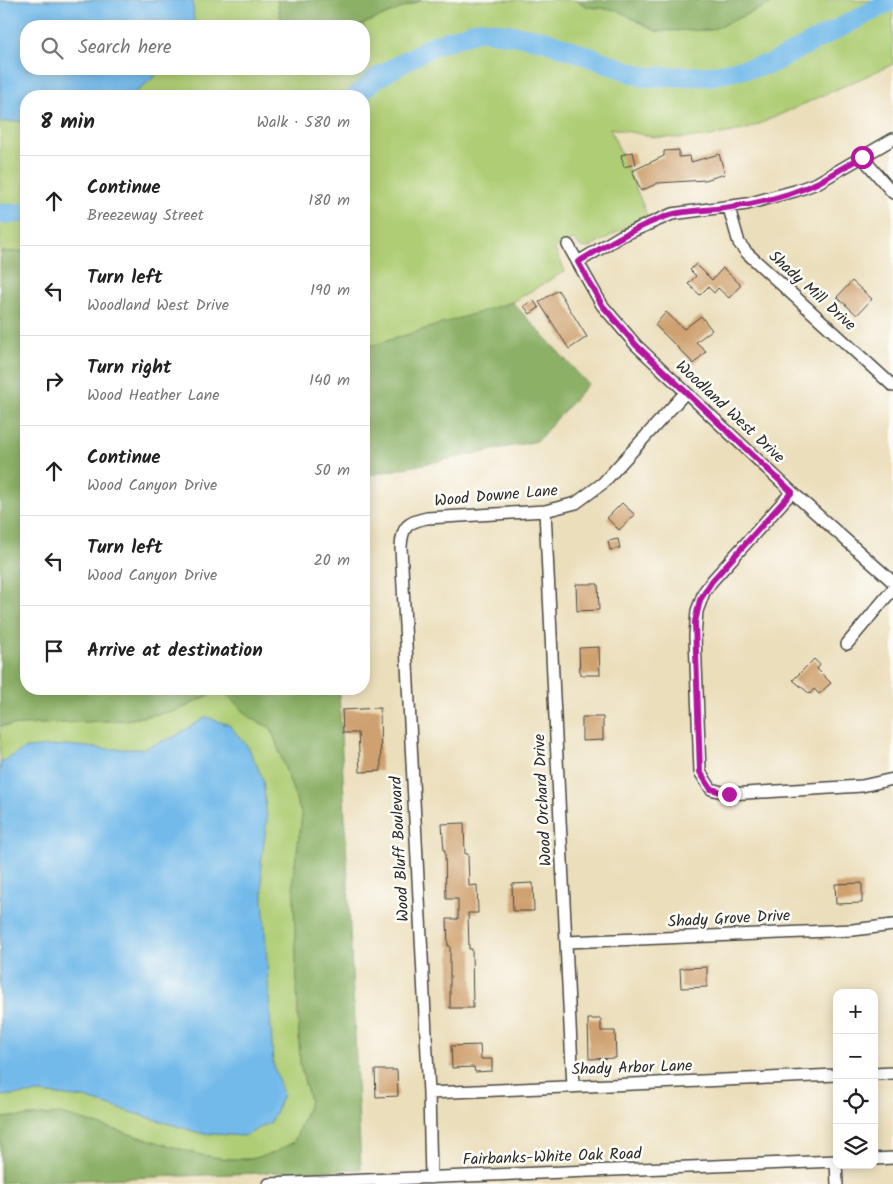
<!DOCTYPE html>
<html lang="en">
<head>
<meta charset="utf-8">
<style>
	:root { --surface:#fff; --page:#f6f6f6; --text:#222; --muted:#767676; --line:#e0e0e0 }
	body { margin:0; font-family:Kalam,sans-serif; background:var(--page); color:var(--text) }
	.controls { position:absolute; right:15px; bottom:15px; display:grid; overflow:hidden; border-radius:10px; box-shadow:0 2px 12px #0003 }
	.controls button { width:45px; height:45px; display:grid; place-items:center; padding:0; border:0; border-bottom:1px solid var(--line); background:var(--surface); color:var(--text); font:25px sans-serif }
	.stop { position:absolute; width:15px; height:15px; margin:-11px; border:4px solid #b5179e; border-radius:50%; background:#fff }
	.stop.end { background:#b5179e; border-color:#fff; box-shadow:0 1px 5px #0008 }
	.list { margin:0; padding:0; list-style:none }
	h2 { display:flex; justify-content:space-between; align-items:center; height:65px; margin:0; padding:0 20px; font-size:21px }
	h2 small { font-size:16px; font-weight:400; color:var(--muted) }
	.list li { display:grid; grid-template-columns:32px 1fr auto; gap:15px; align-items:center; box-sizing:border-box; height:90px; padding:0 20px; border-top:1px solid var(--line) }
	.list b { display:block; font-size:19px; white-space:nowrap }
	.list p { margin:0; font-size:16px; white-space:nowrap; color:var(--muted) }
	.list em { font-size:16px; font-style:normal; color:var(--muted) }
	.icon { flex:none; width:28px; height:28px; fill:none; stroke:currentColor; stroke-width:2; stroke-linecap:round; stroke-linejoin:round }
	.map { position:relative; flex:none; width:893px; height:1184px; overflow:hidden }
	.search { position:absolute; background:var(--surface); box-shadow:0 2px 12px #0003; left:20px; top:20px; width:350px; height:55px; display:flex; align-items:center; gap:12px; box-sizing:border-box; padding:0 18px; border-radius:20px; color:var(--muted); font-size:19px }
	.panel { position:absolute; background:var(--surface); box-shadow:0 2px 12px #0003; left:20px; top:90px; width:350px; height:605px; border-radius:20px }
	.map>svg:first-child { display:block }
	.green { fill:#afcd75; stroke:#6d7c50 }
	.forest { fill:#8bb066; stroke:#5b6e48 }
	.water { fill:#72baea; stroke:#4e728a }
	.lines { fill:none; stroke-linecap:round; stroke-linejoin:round }
	.river { stroke:#72baea; stroke-width:20 }
	.building { fill:#cfa16f }
	.minor-casing { stroke:#484641; stroke-width:14 }
	.minor { stroke:#fff; stroke-width:11 }
	.route { stroke:#b5179e; stroke-width:6 }
	.labels { text-anchor:middle; dominant-baseline:central; stroke-width:5; stroke-linejoin:round; paint-order:stroke }
	.street-label { font-size:16px; fill:#2b2b2b; stroke:#fdfcf7 }
</style>
</head>
<body>
<div class="map">
<svg width="893" height="1184" viewBox="0 0 893 1184">
	<rect width="100%" height="100%" fill="#fdfcf7"/>
	<filter id="ink" filterUnits="userSpaceOnUse"><feTurbulence type="fractalNoise" baseFrequency=".02" numOctaves="2"/><feDisplacementMap in="SourceGraphic" scale="10" xChannelSelector="R" yChannelSelector="G"/><feConvolveMatrix kernelMatrix="1 2 1 2 8 2 1 2 1" color-interpolation-filters="sRGB"/></filter>
	<filter id="wash" filterUnits="userSpaceOnUse"><feTurbulence type="fractalNoise" baseFrequency=".0096" numOctaves="4" result="noise"/><feDisplacementMap in="SourceGraphic" scale="20" xChannelSelector="R" yChannelSelector="G"/><feGaussianBlur stdDeviation="1.12" result="paint"/><feColorMatrix in="noise" values="0 0 0 0 0 0 0 0 0 0 0 0 0 0 0 0 0 1.4 0 .05"/><feComposite in="paint" operator="in"/></filter>
	<g filter="url(#wash)">
		<rect width="100%" height="100%" fill="#ebdebb"/>
		<path class="green" d="M0,0h277l5,26h-256v43h338v-43h-5l62,-26h155l12,7 29,3 39,21 55,-1 68,-30h114v64l-145,65 -43,8 -20,1 -30,-1 -45,-9 37,87 -58,33 -8,-1 -7,-7 -20,8 11,23 -53,31 -148,46v-252h-338v155l-26,1z
			M221,689l30,29 20,10 31,88 -9,62 7,187 10,36 -16,41 -21,11 -21,6h-25l-26,-4 -140,-41 -61,4v-392l126,-6 53,-10z"/>
		<path class="forest" d="M277,0h144l-62,26h-77z
			M576,0h203l-68,30 -55,1 -39,-21 -29,-3z
			M26,251v438h313l22,480 -361,14v-65l61,-4 140,41 26,4h25l21,-6 21,-11 16,-41 -10,-36 -7,-187 9,-62 -31,-88 -20,-10 -30,-29 -42,21 -53,10 -126,6v-474z
			M512,302l76,82 -51,57 -173,35v-128z"/>
		<path class="water" d="M0,0h193l1,26h-168v43h137l-31,27h-106v25l-26,1z
			M206,717l23,8 19,22 15,32 4,41 -6,43 12,200 10,32 -12,27 -27,14 -44,-3 -116,-35 -43,-5 -41,3v-333l26,-15 40,-3 42,4h34l32,-12z"/>
		<g class="lines">
			<path class="river" d="M356,96l19,-17 57,-33 48,-16 63,10 101,37 65,-1 61,-12 123,-64
				M0,214l26,-1"/>
		</g>
		<g id="blocks">
			<path class="building" d="M679,150v7l11,-1 1,6 28,-8 6,20 -20,6 -47,3 -17,8 -9,-20 32,-15v-5z
				M633,152l3,12 -12,3 -3,-12z
				M696,264l16,16 11,-12 18,17 -12,13 -11,-10 -4,5 -6,-6 -8,8 -12,-11 8,-8 -6,-6z
				M852,281l20,18 -15,16 -20,-18z
				M558,290l29,47 -18,12 -30,-47z
				M533,300l6,8 -9,6 -6,-8z
				M666,312l18,17 17,-13 11,14 -16,12 10,9 -12,13 -39,-39z
				M622,503l13,12 -16,15 -12,-12z
				M618,539l2,9 -10,2 -2,-9z
				M576,584h22l1,26 -22,1z
				M599,647l1,28h-20l-1,-27z
				M814,659l6,6 -3,4 14,14 -12,11 -5,-5 -4,5 -17,-14z
				M380,708l1,63 -21,1 -2,-39h-15l-1,-23z
				M582,717h21v23l-21,1z
				M464,823l1,31h3l1,32 8,-1 1,28h-10l1,36h3l1,59h-23v-62h-2l-1,-27h11v-20h-12l-1,-49 -1,1 -2,-27z
				M533,883l1,28h-21l-1,-27z
				M862,883v20l-26,1 -1,-20z
				M707,967v20l-26,1 -1,-20z
				M588,1019h13v12h14l1,27 -27,1z
				M480,1045l1,14h11v12l-17,1 -1,-5 -22,1 -1,-22z
				M375,1070h22l1,26 -22,1z"/>
		</g>
	</g>
	<g filter="url(#ink)">
		<use href="#blocks" fill-opacity="0" stroke="#484641" stroke-width="1"/>
		<g class="lines">
			<defs>
				<path id="minor" d="M862,157l31,36
					M729,208l10,35 8,10 146,133
					M568,245l34,60 34,40 156,147 101,90
					M578,262l43,-26 51,-22 75,-10 48,-13 22,-8 76,-44
					M792,492l-80,89 -8,11 -7,19 -2,25 5,136 11,17 18,5 133,-8 31,-7
					M545,511l28,576
					M847,644l46,-55
					M567,942l286,-12 40,-5
					M874,1074l19,-1
					M429,1093l408,-18
					M874,1159l19,-1
					M836,1161l1,23
					M431,1178l-2,-85 -28,-546c1,-20 6,-25 26,-29l118,-7 31,-8 27,-20 83,-91
					M269,1184l568,-23"/>
			</defs>
			<use href="#minor" class="minor-casing"/>
			<use href="#minor" class="minor"/>
		</g>
	</g>
	<g class="lines" filter="url(#ink)">
		<path class="route" d="M729,794l-18,-5 -11,-17 -5,-150 5,-22 12,-19 80,-89 -156,-147 -34,-40 -24,-43c30,-18 59,-36 92,-47 19,-6 41,-4 61,-8 29,-4 61,-12 88,-25 14,-8 28,-17 43,-25"/>
	</g>
	<g class="labels">
		<g class="street-label">
			<text transform="translate(812 291) rotate(42)">Shady Mill Drive</text>
			<text transform="translate(730 412) rotate(43)">Woodland West Drive</text>
			<text transform="translate(496 496) rotate(-5)">Wood Downe Lane</text>
			<text transform="translate(543 800) rotate(-93)">Wood Orchard Drive</text>
			<text transform="translate(400 849) rotate(-93)">Wood Bluff Boulevard</text>
			<text transform="translate(729 919) rotate(-3)">Shady Grove Drive</text>
			<text transform="translate(632 1068) rotate(-2)">Shady Arbor Lane</text>
			<text transform="translate(552 1157) rotate(-2)">Fairbanks-White Oak Road</text>
		</g>
	</g>
</svg>
<div class="controls">
<button>+</button>
<button>−</button>
<button><svg class="icon" aria-label="locate" viewBox="0 0 24 24"><circle cx="12" cy="12" r="6"/><path d="M12 2v4M12 18v4M2 12h4M18 12h4"/></svg></button>
<button><svg class="icon" aria-label="layers" viewBox="0 0 24 24"><path d="M12 4l9 5-9 5-9-5zM3 14l9 5 9-5"/></svg></button>
</div>
<div class="stop" style="left:862px;top:157px"></div>
<div class="stop end" style="left:729px;top:794px"></div>
<div class="search"><svg class="icon" aria-label="search" viewBox="0 0 24 24"><circle cx="10" cy="10" r="6"/><path d="M15 15l6 6"/></svg>Search here</div>
<section class="panel">
<h2>8 min<small>Walk · 580 m</small></h2>
<ul class="list">
<li><svg class="icon" aria-label="ahead" viewBox="0 0 24 24"><path d="M12 20V5M6 11l6-6 6 6"/></svg><div><b>Continue</b><p>Breezeway Street</p></div><em>180 m</em></li>
<li><svg class="icon" aria-label="left" viewBox="0 0 24 24"><path d="M17 20v-9H6M10 6l-5 5 5 5"/></svg><div><b>Turn left</b><p>Woodland West Drive</p></div><em>190 m</em></li>
<li><svg class="icon" aria-label="right" viewBox="0 0 24 24"><path d="M7 20v-9h11M14 6l5 5-5 5"/></svg><div><b>Turn right</b><p>Wood Heather Lane</p></div><em>140 m</em></li>
<li><svg class="icon" aria-label="ahead" viewBox="0 0 24 24"><path d="M12 20V5M6 11l6-6 6 6"/></svg><div><b>Continue</b><p>Wood Canyon Drive</p></div><em>50 m</em></li>
<li><svg class="icon" aria-label="left" viewBox="0 0 24 24"><path d="M17 20v-9H6M10 6l-5 5 5 5"/></svg><div><b>Turn left</b><p>Wood Canyon Drive</p></div><em>20 m</em></li>
<li><svg class="icon" aria-label="arrive" viewBox="0 0 24 24"><path d="M6 21V4h12l-3 4 3 4H6"/></svg><div><b>Arrive at destination</b></div></li>
</ul>
</section>
</div>
</body>
</html>
